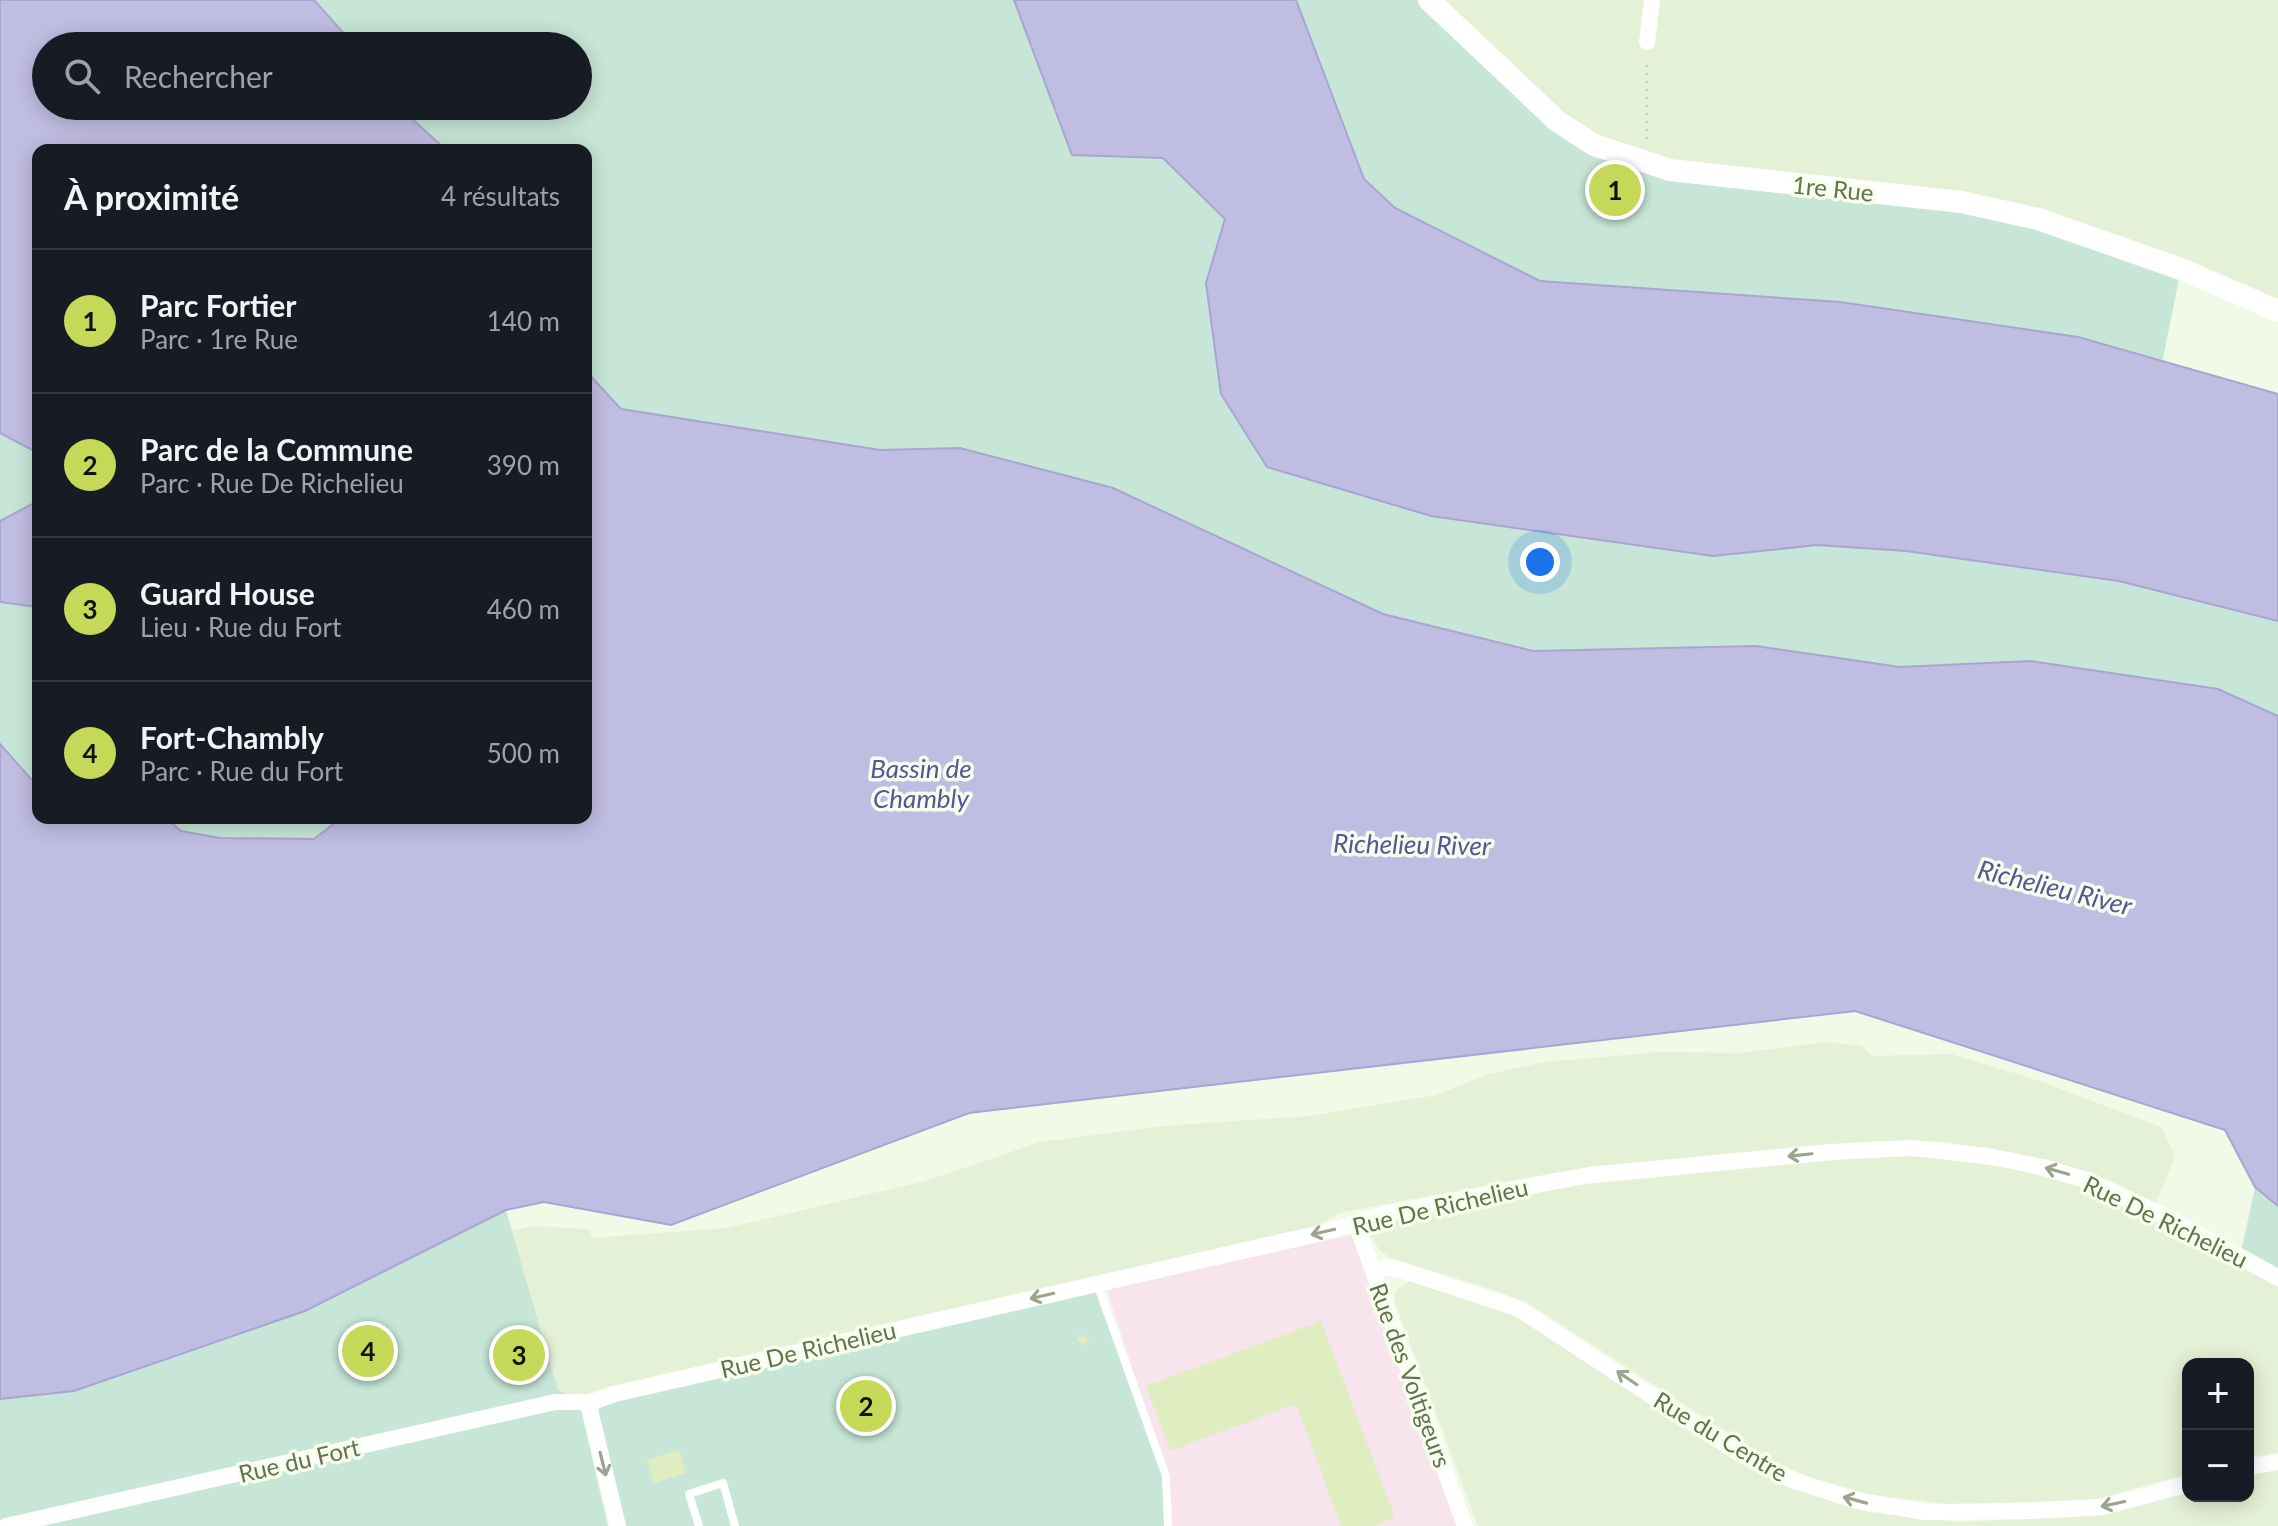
<!DOCTYPE html>
<html lang="fr">
<head>
<meta charset="utf-8">
<style>
	:root { --surface:#171b24; --page:#20242c; --text:#f1f3f6; --muted:#9ea1a6; --line:#363941; --accent:#c6d858 }
	body { margin:0; font-family:Lato,sans-serif; background:var(--page); color:var(--text) }
	.controls { position:absolute; right:24px; bottom:24px; display:grid; overflow:hidden; border-radius:16px; box-shadow:0 4px 20px #0003 }
	.controls button { width:72px; height:72px; display:grid; place-items:center; padding:0; border:0; border-bottom:2px solid var(--line); background:var(--surface); color:var(--text); font:40px sans-serif }
	.you { position:absolute; left:1540px; top:562px; width:28px; height:28px; margin:-20px; border:6px solid #fff; border-radius:50%; background:#1a73e8; box-shadow:0 0 0 12px #1a73e833 }
	.badge { display:grid; place-items:center; width:52px; height:52px; border-radius:50%; background:var(--accent); color:#111; font-size:26px; font-weight:700 }
	.pin { position:absolute; translate:-50% -50%; border:4px solid #fff; box-shadow:0 2px 8px #0006 }
	.list { margin:0; padding:0; list-style:none }
	h2 { display:flex; justify-content:space-between; align-items:center; height:104px; margin:0; padding:0 32px; font-size:34px }
	h2 small { font-size:26px; font-weight:400; color:var(--muted) }
	.list li { display:grid; grid-template-columns:52px 1fr auto; gap:24px; align-items:center; box-sizing:border-box; height:144px; padding:0 32px; border-top:2px solid var(--line) }
	.list b { display:block; font-size:30px; white-space:nowrap }
	.list p { margin:0; font-size:26px; white-space:nowrap; color:var(--muted) }
	.list em { font-size:26px; font-style:normal; color:var(--muted) }
	.icon { flex:none; width:44px; height:44px; fill:none; stroke:currentColor; stroke-width:2; stroke-linecap:round; stroke-linejoin:round }
	.map { position:relative; flex:none; width:2278px; height:1526px; overflow:hidden }
	.search { position:absolute; background:var(--surface); box-shadow:0 4px 20px #0003; left:32px; top:32px; width:560px; height:88px; display:flex; align-items:center; gap:20px; box-sizing:border-box; padding:0 28px; border-radius:44px; color:var(--muted); font-size:30px }
	.panel { position:absolute; background:var(--surface); box-shadow:0 4px 20px #0003; left:32px; top:144px; width:560px; height:680px; border-radius:16px }
	.map>svg:first-child { display:block }
	.residential { fill:#e5f1d6 }
	.education { fill:#f7e4ec }
	.green { fill:#c7e6d7 }
	.water { fill:#c0bde2; stroke:#a8a5d3; stroke-width:2 }
	.building { fill:#dfedc1 }
	.lines { fill:none; stroke-linecap:round; stroke-linejoin:round }
	.path { stroke:#c4d2a5; stroke-width:3; stroke-dasharray:2 6; stroke-linecap:butt }
	.lane { stroke:#fff; stroke-width:8 }
	.street { stroke:#fff; stroke-width:16 }
	.secondary { stroke:#fff; stroke-width:22 }
	.oneway { stroke:#9da38c }
	.labels { text-anchor:middle; dominant-baseline:central; stroke-width:7; stroke-linejoin:round; paint-order:stroke }
	.street-label { font-size:24px; fill:#68714e; stroke:#f5fded }
	.water-label { font-size:26px; font-style:italic; fill:#595496; stroke:#f5fded }
</style>
</head>
<body>
<div class="map">
<svg width="2278" height="1526" viewBox="0 0 2278 1526">
	<rect width="100%" height="100%" fill="#f0fae7"/>
	<path class="residential" d="M1429,0h849v311l-97,-42 -511,-99 -76,-25z
		M1826,1042l36,4 10,10 79,-2 86,26 124,47 14,29 -19,47 -48,-23 -51,-17 -54,-12 -65,-10h-64l-315,31 -221,41 -19,12 -634,144 -79,18 -28,10 -20,-7 -46,-159 21,-5 53,3 4,1 1,8 136,-10 202,-48 111,-38 124,-16 146,-10 127,-21 48,-20 59,-13 115,-10 80,1z
		M1913,1155l98,13 76,21 89,42 102,56v166l-30,4v-93h-60v110l-92,25 -144,6 -78,-10 -62,-17 -47,-21 -237,-154 -31,-12 -106,-33 -12,-8 -10,-19 9,-8 191,-37 299,-29z
		M1412,1280l97,32 230,150 56,28 73,22 88,10 142,-6 90,-23v3h60v-21l30,-5v56h-800l-84,-226 2,-10z"/>
	<path class="education" d="M1360,1233l105,293h-293l-3,-47 -62,-188 9,-4z"/>
	<path class="green" d="M314,0h700l58,155 91,3 62,62 -19,63 15,111 46,73 164,49 282,40 104,-11 89,6 213,30 159,40v95l-60,-27 -188,-28 -130,6 -144,-21 -223,5 -150,-37 -270,-126 -153,-40 -80,2 -259,-41 -35,-38v-221h-140l-48,-44h180v-60h-223z
		M1296,0h133l132,124 86,39 314,39 220,67 -19,94 -84,-26 -538,-56 -145,-73 -31,-30z
		M0,433c45,24 38,18 38,68l-38,20z
		M0,602l38,5v172l-7,1 -31,-36z
		M166,818h175l-27,21 -94,-1 -39,-7z
		M2255,1187l23,19v62l-36,-20z
		M506,1210l52,180 20,7 30,129h-608v-127l74,-8 230,-80z
		M1097,1283l69,193 2,50h-550l-27,-122z"/>
	<path class="water" d="M0,0h314l41,46h-309v60h352l48,44h-408v309l-4,-8 -34,-18z
		M1014,0h282l68,179 31,29 145,73 300,21 238,35 200,57v227l-159,-40 -213,-30 -89,-6 -104,11 -282,-40 -164,-49 -46,-73 -15,-111 19,-64 -62,-61 -91,-3z
		M586,371l35,38 259,41 80,-2 153,40 270,126 150,37 223,-5 144,21 130,-6 188,28 60,27v490l-23,-19 -30,-57 -370,-119 -886,102 -298,112 -127,-23 -38,8 -201,101 -231,80 -74,8v-655l31,35h7v39h128l15,13 39,7 94,1 27,-21h245z
		M38,501v106l-38,-5v-81z"/>
	<path class="building" d="M1321,1321l74,196 -21,9h-33l-45,-122 -126,47 -24,-65z
		M536,1331l9,37 -43,11 -10,-36z
		M1080,1334l9,5 -4,6 -9,-5z
		M679,1450l7,23 -32,10 -7,-23z"/>
	<g class="lines">
		<path class="path" d="M1647,139v-80"/>
		<path class="lane" d="M1097,1284l69,192 2,50
			M699,1526l-10,-32 34,-11 12,43"/>
		<path class="street" d="M1647,42l5,-42
			M1356,1224l109,302
			M1373,1270l14,-3 14,3 118,39 221,145 50,25 63,21 72,12 104,-1 74,-4 85,-23
			M593,1402l-3,8 28,116
			M2248,1467l30,-5
			M6,1526l549,-124h38l22,-8 715,-163 55,-17 204,-39 241,-23 82,-4 75,8 56,11 44,13 86,40 105,58"/>
		<path class="secondary" d="M1429,0l128,121 37,24 76,25 291,32 77,17 143,50 97,42"/>
	</g>
	<defs><path id="oneway-shaft" d="M-6 0H5M1.5-3L5.5 0L1.5 3" fill="none" stroke-width="1.6" stroke-linecap="round" stroke-linejoin="round" transform="scale(2)"/></defs>
	<g class="oneway">
		<use href="#oneway-shaft" transform="translate(1800 1155) rotate(174)"/>
		<use href="#oneway-shaft" transform="translate(2057 1171) rotate(-164)"/>
		<use href="#oneway-shaft" transform="translate(1323 1232) rotate(167)"/>
		<use href="#oneway-shaft" transform="translate(1042 1296) rotate(167)"/>
		<use href="#oneway-shaft" transform="translate(1627 1378) rotate(-146)"/>
		<use href="#oneway-shaft" transform="translate(603 1464) rotate(76)"/>
		<use href="#oneway-shaft" transform="translate(1855 1500) rotate(-165)"/>
		<use href="#oneway-shaft" transform="translate(2113 1504) rotate(168)"/>
	</g>
	<g class="labels">
		<g class="street-label">
			<text transform="translate(1833 188) rotate(6)">1re Rue</text>
			<text transform="translate(1440 1206) rotate(-13)">Rue De Richelieu</text>
			<text transform="translate(2166 1221) rotate(26)">Rue De Richelieu</text>
			<text transform="translate(808 1349) rotate(-13)">Rue De Richelieu</text>
			<text transform="translate(1411 1375) rotate(70)">Rue des Voltigeurs</text>
			<text transform="translate(1721 1436) rotate(31)">Rue du Centre</text>
			<text transform="translate(299 1460) rotate(-13)">Rue du Fort</text>
		</g>
		<g class="water-label">
			<text x="921" y="768">Bassin de<tspan x="921" dy="30">Chambly</tspan></text>
			<text transform="translate(1412 844) rotate(1)">Richelieu River</text>
			<text transform="translate(2055 887) rotate(14)">Richelieu River</text>
		</g>
	</g>
</svg>
<div class="controls">
<button>+</button>
<button>−</button>
</div>
<div class="you"></div>
<div class="pin badge" style="left:1615px;top:190px">1</div>
<div class="pin badge" style="left:866px;top:1406px">2</div>
<div class="pin badge" style="left:519px;top:1355px">3</div>
<div class="pin badge" style="left:368px;top:1351px">4</div>
<div class="search"><svg class="icon" aria-label="search" viewBox="0 0 24 24"><circle cx="10" cy="10" r="6"/><path d="M15 15l6 6"/></svg>Rechercher</div>
<section class="panel">
<h2>À proximité<small>4 résultats</small></h2>
<ul class="list">
<li><span class="badge">1</span><div><b>Parc Fortier</b><p>Parc · 1re Rue</p></div><em>140 m</em></li>
<li><span class="badge">2</span><div><b>Parc de la Commune</b><p>Parc · Rue De Richelieu</p></div><em>390 m</em></li>
<li><span class="badge">3</span><div><b>Guard House</b><p>Lieu · Rue du Fort</p></div><em>460 m</em></li>
<li><span class="badge">4</span><div><b>Fort-Chambly</b><p>Parc · Rue du Fort</p></div><em>500 m</em></li>
</ul>
</section>
</div>
</body>
</html>
